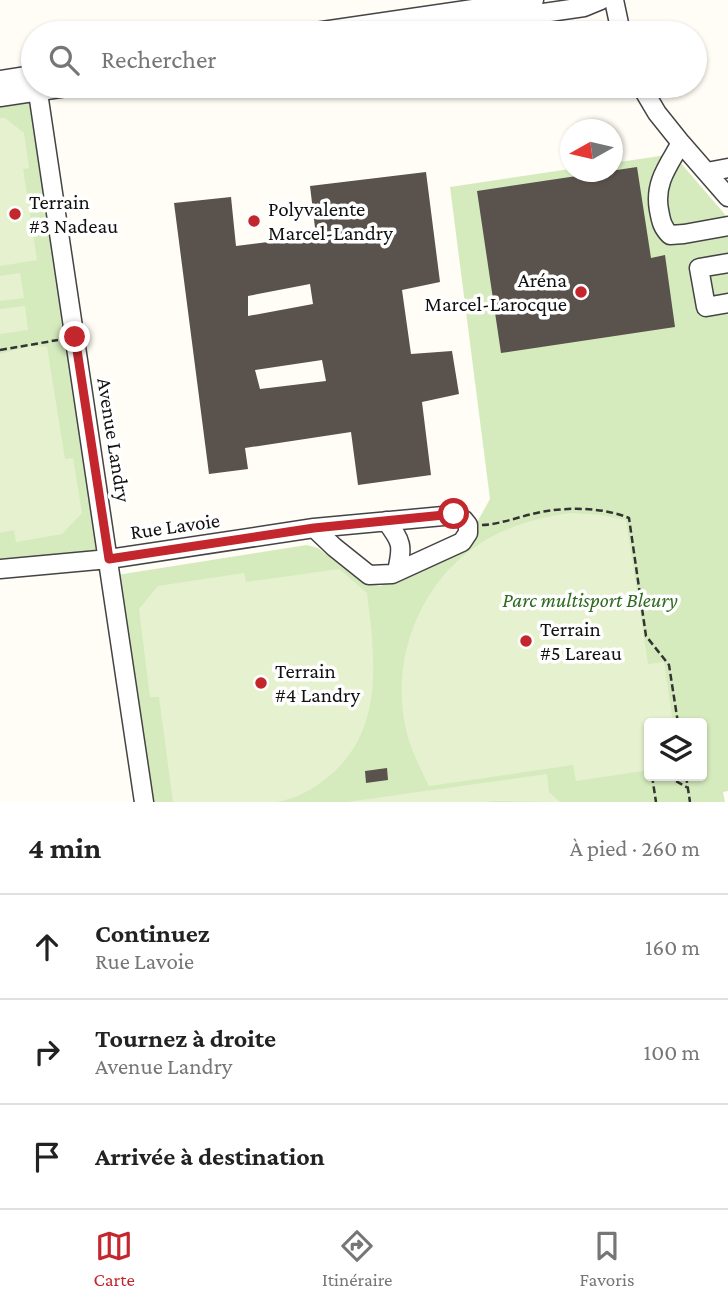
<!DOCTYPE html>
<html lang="fr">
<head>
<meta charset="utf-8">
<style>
	:root { --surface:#fff; --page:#f6f6f6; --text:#222; --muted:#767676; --line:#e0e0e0; --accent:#c4262e }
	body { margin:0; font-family:"Crimson Pro",serif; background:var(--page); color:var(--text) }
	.controls { position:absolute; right:21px; bottom:21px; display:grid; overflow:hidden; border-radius:7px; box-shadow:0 2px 5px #0004 }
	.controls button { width:63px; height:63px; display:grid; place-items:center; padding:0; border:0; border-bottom:2px solid var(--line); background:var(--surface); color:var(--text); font:35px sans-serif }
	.compass { position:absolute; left:560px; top:119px; width:63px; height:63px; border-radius:50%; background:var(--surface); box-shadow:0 2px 5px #0004; rotate:262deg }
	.stop { position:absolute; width:21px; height:21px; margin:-16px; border:5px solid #c4262e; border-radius:50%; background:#fff }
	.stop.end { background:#c4262e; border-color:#fff; box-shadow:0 2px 7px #0008 }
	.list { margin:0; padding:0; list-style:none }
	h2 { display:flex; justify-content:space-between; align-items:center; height:91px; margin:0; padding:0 28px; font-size:30px }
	h2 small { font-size:23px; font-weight:400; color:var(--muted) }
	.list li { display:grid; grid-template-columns:46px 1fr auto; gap:21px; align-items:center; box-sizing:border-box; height:105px; padding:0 28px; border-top:2px solid var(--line) }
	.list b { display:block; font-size:26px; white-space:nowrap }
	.list p { margin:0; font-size:23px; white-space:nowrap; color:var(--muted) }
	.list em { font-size:23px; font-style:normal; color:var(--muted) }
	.icon { flex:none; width:38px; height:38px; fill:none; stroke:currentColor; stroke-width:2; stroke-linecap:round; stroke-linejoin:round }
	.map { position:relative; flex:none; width:728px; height:802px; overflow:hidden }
	.search { position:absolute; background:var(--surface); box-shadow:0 2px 5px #0004; left:21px; right:21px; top:21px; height:77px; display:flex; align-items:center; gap:18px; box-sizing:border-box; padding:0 24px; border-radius:38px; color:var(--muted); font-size:26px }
	.sheet { height:406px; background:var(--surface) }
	nav { display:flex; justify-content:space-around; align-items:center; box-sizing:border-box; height:98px; border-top:2px solid var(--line); background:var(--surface); font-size:19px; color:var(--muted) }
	nav a { display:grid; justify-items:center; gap:4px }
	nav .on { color:var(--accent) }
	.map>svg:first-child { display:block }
	.green { fill:#d5ebbd; fill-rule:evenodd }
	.pitch { fill:#e6f2cf }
	.building { fill:#5a524d; fill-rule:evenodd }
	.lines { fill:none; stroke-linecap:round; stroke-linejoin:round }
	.minor-casing { stroke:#444; stroke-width:21 }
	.path { stroke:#333; stroke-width:2.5; stroke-dasharray:7 3.5; stroke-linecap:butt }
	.minor { stroke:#fff; stroke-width:18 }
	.route { stroke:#c4262e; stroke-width:9 }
	.poi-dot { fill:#c4262e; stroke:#fff; stroke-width:2.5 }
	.labels { text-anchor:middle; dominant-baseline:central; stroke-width:7; stroke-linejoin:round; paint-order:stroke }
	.poi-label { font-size:21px; fill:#111; stroke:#fff; text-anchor:start }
	.street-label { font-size:21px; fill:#111; stroke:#fff }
	.park-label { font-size:21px; font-style:italic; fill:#2f6b1f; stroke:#fff }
</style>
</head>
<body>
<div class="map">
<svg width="728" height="802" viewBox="0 0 728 802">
	<rect width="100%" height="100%" fill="#fffdf5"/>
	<path class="green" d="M38,92l62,457 -100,17v-469z
		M673,154l55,64v573l-5,1 2,10h-586l-35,-225 203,-32 11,3 43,34 19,4 80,-33 30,-54 -40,-312 120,-18v3h42l1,-9zM649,723h53v53h-53z"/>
	<path class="pitch" d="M0,118h5l19,15 5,35 -6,1 14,91 -37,6z
		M20,273l4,25 -24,3v-25z
		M25,306l3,24 -28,4v-25z
		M30,346l17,1 18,112 8,-1 9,55 -20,21 -46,8 -2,-12 -14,3v-179z
		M571,513l30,2 25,5 22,144 16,-2 9,61h-24v39l-6,9 -67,10 -3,-16 -144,21c-8,-16 -16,-32 -21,-49 -21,-73 11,-157 76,-196 27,-16 57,-24 87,-28z
		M339,569l28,24c8,64 18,137 -38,183 -15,13 -33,23 -53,26h-103l-14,-105h-9l-11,-88 19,-23 86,-13 2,9z
		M547,774l2,18 11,10 -65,-1 -9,1h-139z"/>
	<path class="building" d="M637,167l14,91 14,-3 10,72 -174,26 -24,-162z
		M426,172l14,110 -38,8 9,64 41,-3 7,43 -37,8 9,73 -73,10 -7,-53 -106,16 3,21 -39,5 -35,-271 57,-6 5,49 80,-10 -6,-50zM310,284l3,20 -65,12v-20zM322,360l4,21 -66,8 -5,-19z
		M387,768l1,12 -22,3 -1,-12z"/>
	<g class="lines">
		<defs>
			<path id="minor" d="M614,0l7,33
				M309,33l225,-33
				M407,33l177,-26 17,-7
				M0,80l33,-5
				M37,86l107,716
				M641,86l16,27 24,30 47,54
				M0,97l73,-11
				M681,143c-13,23 -27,40 -22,67 2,11 3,17 11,25l14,-1 44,-8
				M707,172l21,-4
				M728,263l-29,5 7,39 22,-4
				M386,521c16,21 17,24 11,50
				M0,569l109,-10 205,-31 140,-13 10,5 4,5v8l-6,9 -70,32 -23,1 -35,-28 -20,-19"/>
		</defs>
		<use href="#minor" class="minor-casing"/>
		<path class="path" d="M0,350l58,-10
			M482,525c22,-1 43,-11 65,-14 26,-4 58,-3 82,7l17,118 23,29 9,58
			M652,776l4,26
			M667,776l21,12
			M686,776l4,26"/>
		<use href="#minor" class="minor"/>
	</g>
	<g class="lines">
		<path class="route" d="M75,337l34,222 205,-31 140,-14"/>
	</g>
	<g class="poi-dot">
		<circle cx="15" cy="214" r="7"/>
		<circle cx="254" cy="221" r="7"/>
		<circle cx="581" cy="292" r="7"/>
		<circle cx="526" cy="641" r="7"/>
		<circle cx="261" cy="683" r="7"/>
	</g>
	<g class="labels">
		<g class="poi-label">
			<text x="29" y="202">Terrain<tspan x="29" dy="24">#3 Nadeau</tspan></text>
			<text x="268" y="209">Polyvalente<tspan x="268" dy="24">Marcel-Landry</tspan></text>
			<text x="567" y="280" text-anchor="end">Aréna<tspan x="567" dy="24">Marcel-Larocque</tspan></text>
			<text x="540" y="629">Terrain<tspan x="540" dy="24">#5 Lareau</tspan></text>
			<text x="275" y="671">Terrain<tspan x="275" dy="24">#4 Landry</tspan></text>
		</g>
		<g class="street-label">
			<text transform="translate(114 440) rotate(81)">Avenue Landry</text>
			<text transform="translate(175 526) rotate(-8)">Rue Lavoie</text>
		</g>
		<g class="park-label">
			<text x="590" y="600">Parc multisport Bleury</text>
		</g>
	</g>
</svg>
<div class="controls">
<button><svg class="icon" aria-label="layers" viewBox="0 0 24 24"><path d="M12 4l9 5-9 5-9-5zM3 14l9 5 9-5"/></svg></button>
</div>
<svg class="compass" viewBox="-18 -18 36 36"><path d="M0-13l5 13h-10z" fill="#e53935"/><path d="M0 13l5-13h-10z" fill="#767676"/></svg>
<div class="stop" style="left:454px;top:514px"></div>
<div class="stop end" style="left:75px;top:337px"></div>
<div class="search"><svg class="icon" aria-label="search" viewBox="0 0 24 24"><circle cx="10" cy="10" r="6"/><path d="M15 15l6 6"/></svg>Rechercher</div>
</div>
<section class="sheet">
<h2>4 min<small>À pied · 260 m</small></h2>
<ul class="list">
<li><svg class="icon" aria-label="ahead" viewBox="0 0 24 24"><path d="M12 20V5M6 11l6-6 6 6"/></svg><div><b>Continuez</b><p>Rue Lavoie</p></div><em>160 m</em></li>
<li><svg class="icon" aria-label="right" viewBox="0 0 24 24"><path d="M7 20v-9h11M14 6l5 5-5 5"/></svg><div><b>Tournez à droite</b><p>Avenue Landry</p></div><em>100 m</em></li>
<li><svg class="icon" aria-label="arrive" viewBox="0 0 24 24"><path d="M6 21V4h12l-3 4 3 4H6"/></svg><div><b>Arrivée à destination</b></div></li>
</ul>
</section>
<nav>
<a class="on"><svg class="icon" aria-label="map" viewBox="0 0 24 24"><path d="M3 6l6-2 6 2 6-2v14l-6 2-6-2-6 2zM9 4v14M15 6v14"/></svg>Carte</a>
<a><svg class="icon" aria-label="directions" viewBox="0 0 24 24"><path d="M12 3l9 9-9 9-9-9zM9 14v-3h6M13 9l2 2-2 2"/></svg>Itinéraire</a>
<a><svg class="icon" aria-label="saved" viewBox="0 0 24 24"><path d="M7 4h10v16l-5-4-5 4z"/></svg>Favoris</a>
</nav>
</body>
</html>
